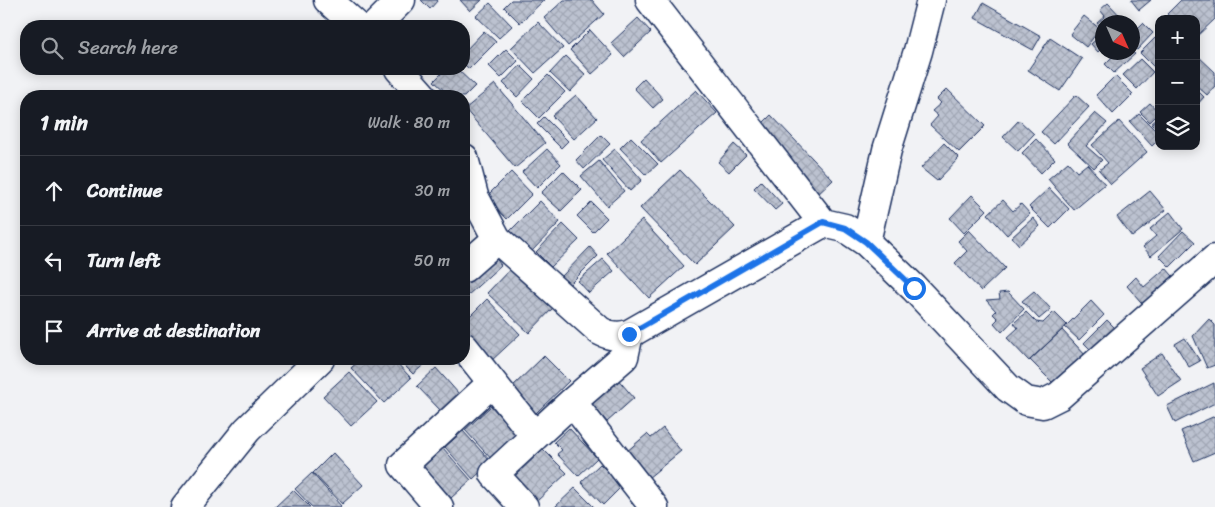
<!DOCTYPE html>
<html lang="en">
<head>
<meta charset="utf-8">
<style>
	:root { --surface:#171b24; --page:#242831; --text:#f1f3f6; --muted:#9ea1a6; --line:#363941 }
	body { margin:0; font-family:Sriracha,sans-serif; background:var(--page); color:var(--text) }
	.controls { position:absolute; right:15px; top:15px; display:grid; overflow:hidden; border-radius:10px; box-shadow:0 2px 12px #0003 }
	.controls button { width:45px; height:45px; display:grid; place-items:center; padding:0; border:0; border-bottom:1px solid var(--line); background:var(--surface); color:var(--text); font:25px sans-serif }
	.compass { position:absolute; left:1095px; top:15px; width:45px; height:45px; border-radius:50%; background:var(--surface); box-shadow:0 2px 12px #0003; rotate:135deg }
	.stop { position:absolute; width:15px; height:15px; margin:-11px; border:4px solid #1a73e8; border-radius:50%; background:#fff }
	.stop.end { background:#1a73e8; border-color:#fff; box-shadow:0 1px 5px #0008 }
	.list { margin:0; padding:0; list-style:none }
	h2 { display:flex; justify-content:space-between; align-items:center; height:65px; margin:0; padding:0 20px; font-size:21px }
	h2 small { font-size:16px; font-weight:400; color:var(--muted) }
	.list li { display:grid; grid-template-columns:32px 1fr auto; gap:15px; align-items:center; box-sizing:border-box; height:70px; padding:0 20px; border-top:1px solid var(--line) }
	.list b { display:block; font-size:19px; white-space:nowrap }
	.list em { font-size:16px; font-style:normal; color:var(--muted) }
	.icon { flex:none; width:28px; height:28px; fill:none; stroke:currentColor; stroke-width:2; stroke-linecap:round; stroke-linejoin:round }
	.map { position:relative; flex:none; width:1215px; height:507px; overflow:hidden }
	.search { position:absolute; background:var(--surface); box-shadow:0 2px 12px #0003; left:20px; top:20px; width:450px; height:55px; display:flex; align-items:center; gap:12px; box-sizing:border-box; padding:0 18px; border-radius:20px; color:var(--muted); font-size:19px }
	.panel { position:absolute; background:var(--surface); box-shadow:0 2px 12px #0003; left:20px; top:90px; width:450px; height:275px; border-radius:20px }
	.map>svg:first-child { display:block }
	.building { fill:url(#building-cross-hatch); stroke:#1b2f5e }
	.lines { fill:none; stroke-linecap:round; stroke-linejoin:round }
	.street-casing { stroke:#1b2f5e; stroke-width:31 }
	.street { stroke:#fff; stroke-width:28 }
	.route { stroke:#1a73e8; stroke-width:6 }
</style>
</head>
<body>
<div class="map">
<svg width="1215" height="507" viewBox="0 0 1215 507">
	<defs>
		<pattern id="building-cross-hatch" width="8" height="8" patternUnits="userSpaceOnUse" patternTransform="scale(1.25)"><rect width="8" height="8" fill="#bcc2d0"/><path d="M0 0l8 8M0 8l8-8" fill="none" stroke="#a1a7b5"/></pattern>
	</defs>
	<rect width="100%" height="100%" fill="#f1f2f5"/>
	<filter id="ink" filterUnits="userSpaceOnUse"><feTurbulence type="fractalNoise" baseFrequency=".02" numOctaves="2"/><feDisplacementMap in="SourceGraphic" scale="10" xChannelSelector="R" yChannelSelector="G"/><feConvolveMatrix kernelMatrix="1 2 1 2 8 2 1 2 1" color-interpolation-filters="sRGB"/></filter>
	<g filter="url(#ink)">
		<path class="building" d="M421,0h17l-8,9z
			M460,0h22l-12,11z
			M511,0h33l-24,23 -16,-16z
			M564,0h28l12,14 -36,32 -24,-28z
			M1131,0h20l-12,10z
			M1181,0h34v19l-19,18v-18h-24l-5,-5z
			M490,3l22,23 -13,12 -23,-22z
			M983,3l58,33 -8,14 -58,-32z
			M1108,3l18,19h-24v7l-5,-6 8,-7 -5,-6z
			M1084,16l16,13 -14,18 -16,-13z
			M638,18l13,14 -27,25 -13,-14z
			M538,22l25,26 -28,25 -24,-25z
			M1143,23l10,10 -16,17 -5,-4v-12z
			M590,30l23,25 -21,19 -22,-24z
			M484,31l12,11 -27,27 -5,-5v-12z
			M1102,34v14l-4,4 -7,-8z
			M1050,38l32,21 -22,32 -32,-21z
			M1155,38l4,4v26l-2,2 -17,-17z
			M506,49l12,12 -17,17 -12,-12z
			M1117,52h15l3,2 -21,19 -9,-9z
			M1196,54l19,18v14l-8,9 -11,-10z
			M566,56l20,19 -16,17 -20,-19z
			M1140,59l13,13 -16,17 -14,-14z
			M520,65l14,14 -17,18 -14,-14z
			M446,69h11l18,17 -11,11 -14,-1 -16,-15z
			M548,75l17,17 -26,26 -17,-17z
			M1115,76l18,18 -20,20 -17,-19z
			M644,78l19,21 -10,9 -19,-20z
			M495,84l50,59 -30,25 -50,-59z
			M947,89l38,37 -26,26 -29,-27 8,-9 -6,-5 9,-8 -4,-4z
			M1196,89l8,8 -8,9z
			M696,90l21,23 -56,50 -20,-23z
			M576,95l21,23 -23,21 -22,-23z
			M1076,95l13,12 -35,37 -13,-12z
			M1150,103l9,10 -9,9 -10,-10z
			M1095,113l12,10 -21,23 16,14 -8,8 -27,-25z
			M1139,114l20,20v5l-7,7 -22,-24z
			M771,115l62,65 -18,17 -61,-65z
			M544,117l24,24 -7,7 -24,-24z
			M1159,117v15l-8,-8z
			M1019,120l15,14 -16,17 -15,-14z
			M1119,121l28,31 -36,32 -12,-14 9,-7 -16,-18z
			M601,135l9,9 -26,25 -8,-9z
			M631,137l27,27 -12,11 -26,-27z
			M1036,139l19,20 -14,14 -19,-20z
			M944,143l15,15 -22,23 -16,-13z
			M734,144l12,11 -17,17 -11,-10z
			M547,149l14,15 -24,24 -15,-16z
			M615,149l27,31 -12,11 -28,-31z
			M599,161l25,30 -17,15 -26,-30z
			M1068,162l9,10 10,-8 18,20 -31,26 -26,-31z
			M680,170l55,57 -40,38 -55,-57z
			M563,171l19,19 -21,21 -20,-18z
			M511,172l21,22 -25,25 -21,-22z
			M761,181l21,23 -7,6 -21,-22z
			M1049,188l20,21 -19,19 -21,-21z
			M1150,191l16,19 -34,27 -15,-20z
			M972,195l15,15 -23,23 -14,-15z
			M1003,200l10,11 8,-7 9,10 -23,21 -19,-21z
			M540,201l20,21 -30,31 -21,-21z
			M591,202l16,16 -14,14 -16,-16z
			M1170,212l13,17 -32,27 -8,-9 13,-11 -6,-7z
			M1033,218l7,8 -21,19 -7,-8z
			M642,220l42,46 -35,32 -42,-45z
			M563,224l16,16 -28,27 -15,-15z
			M969,230l36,38 -24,23 -26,-28 12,-12 -9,-10z
			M1183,231l12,11 -25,25 -11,-11z
			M590,247l8,9 -29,29 -8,-8z
			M490,251l11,14 -34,31 -3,-3v-19z
			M603,259l11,12 -25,22 -11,-12z
			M512,267l42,40 -25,26 -42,-40z
			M1166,268l12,14 -31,27 -20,-23 9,-9 8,10z
			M1034,291l17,18 -12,10 -17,-18z
			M1008,292l16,17 -22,23 -8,-9 4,-4 -5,-5 3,-3 -10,-11 14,-1 -1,-6z
			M487,299l33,35 -30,28 -26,-28v-12z
			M1091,301l13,14 -25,25 -14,-13z
			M1026,312l10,10 7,1 11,-11 13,13 -38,36 -22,-23 11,-10 -4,-5z
			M1209,319l6,6v40l-8,3 -14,-32z
			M1107,320l12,12 -22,24 -13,-13z
			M1062,330l25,27 -31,29 -26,-26z
			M1185,338l15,23 -11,6 -14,-23z
			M1162,353l19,28 -23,15 -18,-28z
			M544,356l25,25 -33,32 -25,-25z
			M361,359h32l18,19 -27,25 -33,-35z
			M398,359h26l3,3 -14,12z
			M436,368l23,26 -18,17 -24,-25z
			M349,372l28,30 -26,24 -28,-30z
			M616,377l18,21 -27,24 -18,-21z
			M1214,383l1,20 -40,20 -8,-17z
			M491,406l29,33 -26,23 -29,-32z
			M1215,416v36l-21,9 -13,-30z
			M569,428l28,30 -19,18 -21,-22 5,-4 -8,-8z
			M663,428l18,23 -33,27 -22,-26 21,-18 4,4z
			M463,431l28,31 -18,17 -28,-32z
			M443,448l28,32 -20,18 -28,-32z
			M543,449l24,24 -30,28 -23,-24z
			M333,453l30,32 -21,19 -29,-31z
			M600,464l22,22 -19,19 -22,-23z
			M312,473l29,33 -1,1h-28l-17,-18z
			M575,488l19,19h-39z
			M293,490l17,17h-35z"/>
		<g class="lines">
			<defs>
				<path id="street" d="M328,0l29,26
					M650,0l173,223 22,5 21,14 48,46 94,100 18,13 17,3 16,-8 156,-137
					M375,26l26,-26
					M399,69l24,27
					M464,158l10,38 23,43 103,92c9,5 19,6 29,3l194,-111
					M866,242l21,-92 31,-99 13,-51
					M464,268l33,-29
					M464,347l71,89 -41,38 30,33
					M572,402l52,-45 5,-23
					M535,436l37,-34 82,105
					M185,507l62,-77 73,-71
					M439,507l-36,-42 89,-82"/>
			</defs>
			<use href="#street" class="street-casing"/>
			<use href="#street" class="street"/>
		</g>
	</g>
	<g class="lines" filter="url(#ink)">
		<path class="route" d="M629,334l194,-112 22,6 21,14 48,46"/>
	</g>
</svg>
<div class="controls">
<button>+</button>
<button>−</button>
<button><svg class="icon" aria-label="layers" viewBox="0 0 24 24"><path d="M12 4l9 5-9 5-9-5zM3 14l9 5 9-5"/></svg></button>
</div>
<svg class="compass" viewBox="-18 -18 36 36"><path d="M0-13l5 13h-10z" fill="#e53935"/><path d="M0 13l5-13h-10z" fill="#9ea1a6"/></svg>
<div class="stop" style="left:914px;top:288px"></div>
<div class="stop end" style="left:629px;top:334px"></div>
<div class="search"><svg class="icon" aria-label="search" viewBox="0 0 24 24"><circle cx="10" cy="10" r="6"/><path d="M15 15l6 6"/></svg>Search here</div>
<section class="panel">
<h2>1 min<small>Walk · 80 m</small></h2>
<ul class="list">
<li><svg class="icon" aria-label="ahead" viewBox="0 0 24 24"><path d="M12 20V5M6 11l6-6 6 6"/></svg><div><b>Continue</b></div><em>30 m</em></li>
<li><svg class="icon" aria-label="left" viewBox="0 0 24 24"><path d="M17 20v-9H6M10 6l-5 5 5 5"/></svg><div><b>Turn left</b></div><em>50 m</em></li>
<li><svg class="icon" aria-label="arrive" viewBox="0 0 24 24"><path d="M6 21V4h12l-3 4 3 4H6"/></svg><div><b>Arrive at destination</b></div></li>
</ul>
</section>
</div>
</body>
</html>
